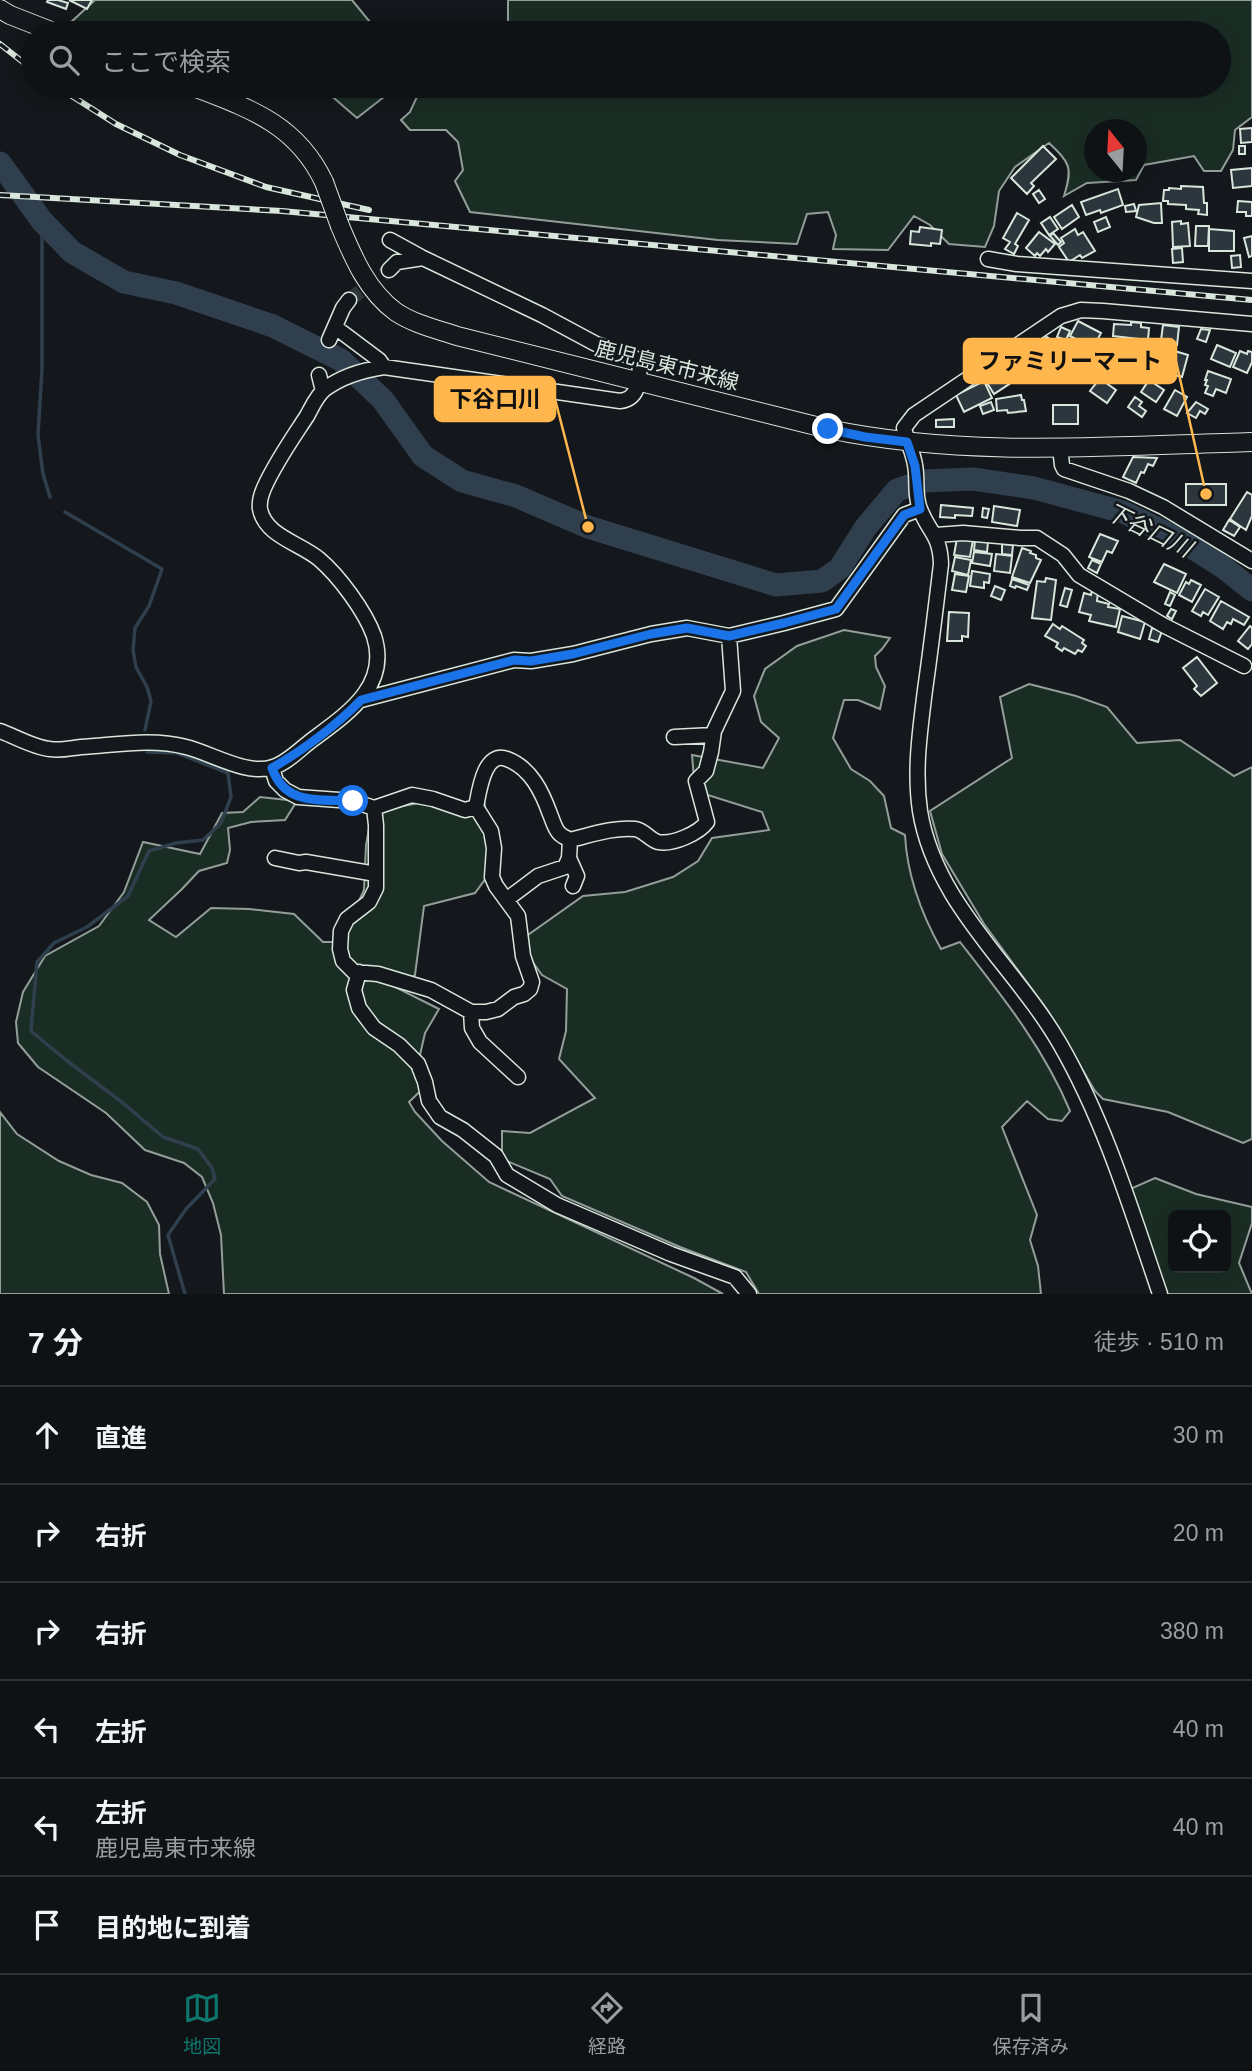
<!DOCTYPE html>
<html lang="ja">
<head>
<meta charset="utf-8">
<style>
	:root { --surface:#0f1215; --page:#181b1e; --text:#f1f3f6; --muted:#9b9ea0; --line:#2f3234; --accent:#0f766e }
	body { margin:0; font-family:Helvetica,"Noto Sans JP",sans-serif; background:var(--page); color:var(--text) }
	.controls { position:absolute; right:21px; bottom:21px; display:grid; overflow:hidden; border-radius:10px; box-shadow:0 4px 18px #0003 }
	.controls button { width:63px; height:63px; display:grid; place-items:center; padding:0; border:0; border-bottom:2px solid var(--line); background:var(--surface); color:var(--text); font:35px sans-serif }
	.compass { position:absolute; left:1084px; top:119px; width:63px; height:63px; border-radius:50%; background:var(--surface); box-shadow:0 4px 18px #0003; rotate:342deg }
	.stop { position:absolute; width:21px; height:21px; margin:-16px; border:5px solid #1a73e8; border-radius:50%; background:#fff }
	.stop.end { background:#1a73e8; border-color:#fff; box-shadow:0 2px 7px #0008 }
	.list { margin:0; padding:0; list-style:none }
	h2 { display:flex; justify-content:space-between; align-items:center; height:91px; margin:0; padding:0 28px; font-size:30px }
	h2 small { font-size:23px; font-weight:400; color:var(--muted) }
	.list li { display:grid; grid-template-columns:46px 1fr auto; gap:21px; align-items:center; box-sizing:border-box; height:98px; padding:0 28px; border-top:2px solid var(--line) }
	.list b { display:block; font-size:26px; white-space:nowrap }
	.list p { margin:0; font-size:23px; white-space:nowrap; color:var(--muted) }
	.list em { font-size:23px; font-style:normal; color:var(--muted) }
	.icon { flex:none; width:38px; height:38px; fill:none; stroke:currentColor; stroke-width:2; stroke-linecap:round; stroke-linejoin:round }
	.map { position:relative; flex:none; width:1252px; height:1294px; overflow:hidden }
	.search { position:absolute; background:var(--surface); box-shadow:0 4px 18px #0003; left:21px; right:21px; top:21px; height:77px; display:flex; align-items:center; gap:18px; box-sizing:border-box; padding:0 24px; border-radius:38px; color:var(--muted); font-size:26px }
	.sheet { height:679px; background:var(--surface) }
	nav { display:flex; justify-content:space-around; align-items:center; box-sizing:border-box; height:98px; border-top:2px solid var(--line); background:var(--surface); font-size:19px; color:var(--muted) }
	nav a { display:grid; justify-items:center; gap:4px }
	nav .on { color:var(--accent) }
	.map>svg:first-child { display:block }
	.green { fill:#1a2d24; stroke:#939e99; stroke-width:2; fill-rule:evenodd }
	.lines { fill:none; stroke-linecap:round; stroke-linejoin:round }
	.stream { stroke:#2f3f4d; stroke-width:3.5 }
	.river { stroke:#2f3f4d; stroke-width:23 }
	.building { fill:#2c363c; stroke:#d8e6dc; stroke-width:2 }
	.minor-tunnel { stroke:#313739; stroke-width:14; stroke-dasharray:14 7; stroke-linecap:butt }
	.minor-casing { stroke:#d8e6dc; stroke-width:17 }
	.major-casing { stroke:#d8e6dc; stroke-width:20 }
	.minor { stroke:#14181c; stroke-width:14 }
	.major { stroke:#14181c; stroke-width:18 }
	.rail-casing { stroke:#d8e6dc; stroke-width:6 }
	.rail { stroke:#14181c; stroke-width:3.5; stroke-dasharray:10; stroke-linecap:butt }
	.major-bridge-casing { stroke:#d8e6dc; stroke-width:20; stroke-linecap:butt }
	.major-bridge { stroke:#14181c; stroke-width:18 }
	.route { stroke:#1a73e8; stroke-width:9 }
	.labels { text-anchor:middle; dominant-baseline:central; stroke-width:5; stroke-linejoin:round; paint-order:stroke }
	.street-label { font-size:21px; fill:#d8e6dc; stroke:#14181c }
	.water-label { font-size:23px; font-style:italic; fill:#d8e6dc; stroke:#14181c }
	.leader { fill:none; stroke:#ffb74d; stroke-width:2.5 }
	.callout-dot { fill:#ffb74d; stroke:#14181c; stroke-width:2.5 }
	.callout { fill:#ffb74d; stroke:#ffb74d; stroke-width:2.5 }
	.callout-label { font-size:23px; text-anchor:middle; font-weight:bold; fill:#111 }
</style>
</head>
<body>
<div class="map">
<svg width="1252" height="1294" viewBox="0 0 1252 1294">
	<rect width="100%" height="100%" fill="#14181c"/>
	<path class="green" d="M95,0h257l27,33h-287l-23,-9z
		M508,0h744v117l-17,13 -2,20 -12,21h-17l-10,-15 -50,9 -8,15 -49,3 -23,13c9,-29 6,-33 -15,-53l-34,24 -16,24 -5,35 -9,21 -36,-3 -19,-19 -16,-9 -26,34 -55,-1 3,-14 -8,-23 -21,2 -10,30 -79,-4 -248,-28 -15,-31 8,-11 -5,-28 -12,-12h-36l-9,-10 9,-8 12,-26h797v-53h-711zM1094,130h42v42h-42z
		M320,86h78l-41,32z
		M844,630l46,8 -8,11 -7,7 1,11 9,19 -5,23 -22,-9h-14l-11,38 18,31 19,12 14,15 7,32 14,7c2,39 17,80 36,114l19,-7c42,54 84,106 110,169l-8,10 -14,-2 -21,-18 -25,26 35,88 -7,25 8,26 3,28h-282l-13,-22 -66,-25 -118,-51 -12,-17 -48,-20v-28l28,2 65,-35 -36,-39 7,-28 1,-42 -25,-14 -24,-33 65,-46 42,-4 48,-15 25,-16 14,-23 57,-8 -7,-18 -67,-21 -3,-36 71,13 16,-30 -18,-16 -7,-26 11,-27 32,-23z
		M1029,684l47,12 31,11 30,36 43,-3 54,36 18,-9v372l-9,4 -75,-31 -65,-13 -8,-8 -47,-80 -64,-87 -42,-70 -12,-43 82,-53 -12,-61z
		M481,787c7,27 8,55 11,83l-17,23 -51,13 -9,69 -20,12 44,22 -14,24 -5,22 9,28 -20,19 6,10 27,29 47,41 205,96 29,16h-499l-3,-59 -8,-32 -11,-26 -18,-14 -39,-13 -39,-37 -68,-46 -20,-24 -2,-21 7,-30 22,-36 54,-30 25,-34 19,-50 57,12 22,-41 21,-1 17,-15 37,4 -12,19 -34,2 -23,6 2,22 -3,13 -28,8 -17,18 -33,31 27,17 35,-29 38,1 45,5 29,28h17l24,-52 2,-45 6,-33 52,-10 45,13z
		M0,1112l17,22 42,27 32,14 31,8 25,19 12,23 1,29 9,40h-169z
		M1155,1178l41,16 56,13v16l-13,40 13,31h-88l-36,-104zM1173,1215h53v53h-53z"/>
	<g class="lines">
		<path class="stream" d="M42,221v148l-4,66 5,39 7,23
			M65,512l97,57 -13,37 -14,22 -2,22 3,17 11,20 4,14 -6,29
			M147,752l30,1 51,20 3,24 -10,26 -18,17 -27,3 -27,8 -21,45 -41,31 -33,16 -17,19 -6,69 35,29 57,43 40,34 35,12 14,19 3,11 -29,30 -18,26 17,59"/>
		<path class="river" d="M0,163l42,58 30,31 52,30 52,11 97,33 68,34 42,40 40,56 39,25 54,15 72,31 188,58 46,-4 18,-13 26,-41 31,-37 27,-9 49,-2 61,9 89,24 54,26 46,29 29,23"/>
	</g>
	<path class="building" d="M48,0h10l10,3 -2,6 -19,-7z
		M69,0h23l-5,9z
		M1252,128v14l-11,1 -1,-14z
		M1043,146l13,13 -25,24 3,3 -7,8 -16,-16z
		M1239,146h6v8h-6z
		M1252,168v18l-19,2 -2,-18z
		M1181,186l22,1 1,16h3v12l-9,-1 1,-4 -13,-1v-4l-18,-1v-3h-5l1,-11h5v-2l12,1z
		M1118,189l5,16 -22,8 -1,-3 -14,5 -5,-13z
		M1039,190l6,9 -6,4 -6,-9z
		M1238,201l14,1v14h-6v-4h-9z
		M1161,203l1,20h-8l-18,-6 3,-12z
		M1134,204l2,7 -10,1 -1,-6z
		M1072,205l7,12 -17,12 -8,-12z
		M1017,213l12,7 -14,24 3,2 -4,8 -9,-5 5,-7 -7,-4z
		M1050,217l8,12 -9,6 -8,-12z
		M1106,217l4,10 -12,5 -4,-10z
		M1181,221v3l7,-1 2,23 -17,1 -1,-25z
		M1196,226h13l-1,20h-13z
		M920,227l22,3 -2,14 -9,-1v3l-21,-2 1,-13 8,1z
		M1075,229l3,6 5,-3 12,19 -13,7 -2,-3 -11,7 -10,-15 5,-4 -3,-5z
		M1209,229l25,2v20h-25z
		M1039,232l16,12 -7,8 -2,-3 -6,7 -3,-3 -2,3 -9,-8z
		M1053,233l8,9 -3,3 -8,-9z
		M1252,236v20l-3,1 -5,-19z
		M1182,248l1,14 -10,1 -1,-14z
		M1240,255l1,12 -9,1 -1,-12z
		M1078,321l23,12 -8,15 -23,-12z
		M1131,322l10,1v4l8,1 -1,12 -35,-4 1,-12 17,1z
		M1163,325l16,2 -2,18 -11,-2v-3h-5z
		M1061,327l9,4 -4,9 -9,-3z
		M1201,329l9,1 -4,12 -9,-3z
		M1047,337l27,19 -7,10 -32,-22z
		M1217,345l19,8 -6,14 -19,-8z
		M1161,347l27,8 -6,22 -8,-2 2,-9 -19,-5z
		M1240,351l7,3 1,-3 4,1v10l-5,11 -14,-6z
		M1078,358l24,16 -3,4 17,12 -9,13 -17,-12 7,-9 -24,-17z
		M1010,362l10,15 -26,17 -10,-16z
		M1208,371l23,8 -5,14 -10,-4 -3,7 -8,-3 3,-7 -3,-1 2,-5h-2z
		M1149,380l15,10 -8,12 -15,-10z
		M984,381l8,17 -28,14 -8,-17z
		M1175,390l12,7 -10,19 -13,-7z
		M1021,395l1,5h2l2,11 -18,2 -1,-3 -10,1 -1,-12z
		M1135,397l7,5 -3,4 7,5 -4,6 -14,-10z
		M991,402l3,8 -11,4 -3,-8z
		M1196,402l12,7 -3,5 -5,-3 -4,7 -9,-5z
		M1053,405h25v19h-25z
		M954,419v8h-18v-7z
		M1133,457l24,1 -4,8 -5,-2 -4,9 -3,-1 -5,11 -13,-6z
		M1186,484h40v21h-40z
		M1247,492l5,3v21l-6,14 -16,-11z
		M941,505l32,3 -1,8 -17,-1v3l-15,-1z
		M994,506l26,4 -3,16 -25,-4z
		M983,508l6,1 -2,9 -5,-1z
		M1229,520l11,7 -6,9 -11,-6z
		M1100,534l18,7 -6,12 -5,-2 -5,11 -13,-5z
		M957,538l16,2 -3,17 -16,-2z
		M975,541l13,1 -1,10 -13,-2z
		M1002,544l11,1 -1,10 -10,-1z
		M1022,548l9,3 -1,2 6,2v3l5,2 -11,23 -18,-6z
		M974,552l18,2 -2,12 -18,-3z
		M996,554l16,2 -2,17 -16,-2z
		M955,557l16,3 -3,15 -16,-4z
		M1092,560l9,4 -4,9 -9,-5z
		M1164,564l22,10 -9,19 -23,-11z
		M972,571l18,3 -1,9 -5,-1v6l-14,-2z
		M955,574l14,2 -3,16 -14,-2z
		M1046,578l10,2 -5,40 -19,-2 5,-37 8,1z
		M1012,579l17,6 -2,5 -11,-4 -1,2 -5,-2z
		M1191,580l10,5 -9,17 -13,-7 7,-13 3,2z
		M995,586l10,4 -4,10 -10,-4z
		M1065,588l7,2 -5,17 -7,-2z
		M1205,589l14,8 -11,18 -5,-3 -2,4 -9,-5z
		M1092,590l6,2 -1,9 12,3 -1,3 12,2 -4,18 -27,-6 2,-6 -12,-3 5,-19 7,2z
		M1170,592l5,3 -5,11 -5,-2z
		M1221,601l28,16 -5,8 -11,-6 -2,5 -4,-2 -4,7 -13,-8z
		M1171,609l5,2 -4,8 -5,-3z
		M949,612l20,1 -1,24 -6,-1v5h-15z
		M1122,616l23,6 -5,17 -22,-7z
		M1053,624l7,5 2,-3 22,14 -2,3 4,3 -4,6 -4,-2 -3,4 -11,-6 -2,3 -6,-4 2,-4 -13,-7z
		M1250,626l2,2v16l-4,5 -10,-8z
		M1152,628l10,3 -4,11 -9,-3z
		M1197,657l20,26 -16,13 -7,-7 3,-3 -14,-18z"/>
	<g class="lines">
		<path class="minor-tunnel" d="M349,300l40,-30"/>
		<defs>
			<path id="minor" d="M390,240l31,17
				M988,259l29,5 235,17
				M335,327l44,33 5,7
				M329,340l14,-32 6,-8
				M319,375l4,16
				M1060,447l2,18 2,4 65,22 34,16 89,54
				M936,535l27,-2 57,5h17l26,17 16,20 84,50 81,41
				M361,700l153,-40 17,1 42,-7 78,-20 36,-6 42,8 55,-13 52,-14 68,-94 16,-6
				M0,731c14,5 35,17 50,18 10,2 21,-1 31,-2 35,-2 71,-9 105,0 25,6 61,29 87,20 14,-4 27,-18 39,-27 35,-26 78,-54 62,-104 -9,-25 -35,-60 -55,-77 -19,-16 -54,-23 -59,-50 -1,-7 1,-14 4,-21 11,-25 28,-49 43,-72 5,-9 10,-21 18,-27 16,-12 39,-19 59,-22l236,34c20,-2 19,-23 20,-38l-6,-5 -38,-14 -54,-29 -119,-57 -26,4 -8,8
				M674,737l39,-2
				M272,768l4,13 9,9 13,7 55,4 21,7 38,-13 21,4 32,11 11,-3c3,-15 8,-57 31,-48 24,9 35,33 43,55 3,7 5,16 10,20 3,3 7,4 10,6 21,-5 43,-13 65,-11 9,1 15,11 23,13 15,3 41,-9 49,-20l-11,-41 10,-10 5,-19 3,-21 19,-40 -4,-55
				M374,808l2,17v63l-7,14 -22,17 -6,12 -1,18 3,12 11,11 24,2 53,16 40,22h15l12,-3 16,-12 10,-3 6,-5 2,-7 -9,-26 -5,-40 -22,-30 -4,-9 2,-29 -3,-17 -15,-24
				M275,858l24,5 7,-1 70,12
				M569,858l8,18 -4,10
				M506,900l32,-24 27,-9 4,-9 1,-18
				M359,972l-5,18 5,18 15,20 25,17 19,19 7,18 4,19 11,16 23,13 33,26 11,19 50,30 114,49 64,23 14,17
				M471,1012l1,16 8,14 38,35
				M1160,1294c-29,-85 -55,-172 -100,-250 -45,-78 -125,-140 -140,-233 -6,-41 0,-80 5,-121 6,-42 11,-84 16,-126 -1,-30 -12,-31 -21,-55 -6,-14 -2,-30 -5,-44 -2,-13 -8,-24 -11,-37l10,-13 147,-99 20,-6 22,1 149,13"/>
			<path id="major" d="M0,9l10,6 46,18
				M191,86c57,22 105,37 133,96
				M340,226c13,31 27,65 56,86 18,12 40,17 61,24l371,93c139,29 283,17 424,13"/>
		</defs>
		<use href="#minor" class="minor-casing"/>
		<use href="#major" class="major-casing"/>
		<use href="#minor" class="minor"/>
		<use href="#major" class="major"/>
		<defs>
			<path id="rail" d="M0,44l33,26
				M56,86l60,38 64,31 86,32 103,23
				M0,195l282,16 970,89"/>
		</defs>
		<use href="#rail" class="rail-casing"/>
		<use href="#rail" class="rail"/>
		<defs>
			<path id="major-bridge" d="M324,182l16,44"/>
		</defs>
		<use href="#major-bridge" class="major-bridge-casing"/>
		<use href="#major-bridge" class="major-bridge"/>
	</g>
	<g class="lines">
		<path class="route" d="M353,801c-33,-2 -68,5 -81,-33 30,-17 65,-43 89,-68l153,-40 17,1 42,-7 78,-20 36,-6 42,8 55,-13 52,-14 68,-94 16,-6 -5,-43 -8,-24 -42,-5 -37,-8"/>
	</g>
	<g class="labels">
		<g class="street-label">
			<text transform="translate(667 365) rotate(14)">鹿児島東市来線</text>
		</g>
		<g class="water-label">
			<text transform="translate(1149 530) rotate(26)">下谷口川</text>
		</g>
	</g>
	<path class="leader" d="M1206 494L1176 361M588 527L555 399"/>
	<g class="callout-dot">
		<circle cx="1206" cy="494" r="7"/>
		<circle cx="588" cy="527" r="7"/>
	</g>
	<g class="callout">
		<rect x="964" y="339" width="212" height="44" rx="7"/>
		<rect x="435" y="377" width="120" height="44" rx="7"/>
	</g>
	<g class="callout-label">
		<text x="1070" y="369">ファミリーマート</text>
		<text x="495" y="407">下谷口川</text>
	</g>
</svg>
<div class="controls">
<button><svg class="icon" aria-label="locate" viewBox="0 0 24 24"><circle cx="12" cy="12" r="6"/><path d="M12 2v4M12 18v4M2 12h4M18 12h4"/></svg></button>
</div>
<svg class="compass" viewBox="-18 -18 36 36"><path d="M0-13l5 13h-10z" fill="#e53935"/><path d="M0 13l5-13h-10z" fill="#9b9ea0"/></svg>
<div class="stop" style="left:353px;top:801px"></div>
<div class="stop end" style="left:828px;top:429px"></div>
<div class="search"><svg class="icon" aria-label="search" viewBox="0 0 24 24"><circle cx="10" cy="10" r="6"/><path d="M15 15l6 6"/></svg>ここで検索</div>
</div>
<section class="sheet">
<h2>7 分<small>徒歩 · 510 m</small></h2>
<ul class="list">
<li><svg class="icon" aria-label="ahead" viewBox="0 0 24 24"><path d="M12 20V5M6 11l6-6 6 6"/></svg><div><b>直進</b></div><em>30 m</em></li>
<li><svg class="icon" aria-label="right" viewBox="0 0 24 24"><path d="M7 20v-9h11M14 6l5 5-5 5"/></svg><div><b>右折</b></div><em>20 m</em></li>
<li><svg class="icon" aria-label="right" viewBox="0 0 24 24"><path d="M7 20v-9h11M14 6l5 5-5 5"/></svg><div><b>右折</b></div><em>380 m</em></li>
<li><svg class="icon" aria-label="left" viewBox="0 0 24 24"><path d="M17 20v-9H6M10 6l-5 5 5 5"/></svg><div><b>左折</b></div><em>40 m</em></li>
<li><svg class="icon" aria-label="left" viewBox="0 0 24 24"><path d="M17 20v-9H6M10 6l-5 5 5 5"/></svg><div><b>左折</b><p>鹿児島東市来線</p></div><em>40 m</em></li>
<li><svg class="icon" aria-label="arrive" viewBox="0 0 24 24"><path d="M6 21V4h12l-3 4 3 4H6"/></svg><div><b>目的地に到着</b></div></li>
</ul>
</section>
<nav>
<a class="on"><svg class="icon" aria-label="map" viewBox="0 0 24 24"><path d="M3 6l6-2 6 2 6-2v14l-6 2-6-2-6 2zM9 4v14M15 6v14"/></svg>地図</a>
<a><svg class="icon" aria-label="directions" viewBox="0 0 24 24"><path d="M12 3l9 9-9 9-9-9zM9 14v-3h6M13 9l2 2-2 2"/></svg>経路</a>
<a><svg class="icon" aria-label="saved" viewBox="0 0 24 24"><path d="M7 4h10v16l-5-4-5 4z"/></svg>保存済み</a>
</nav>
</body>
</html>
